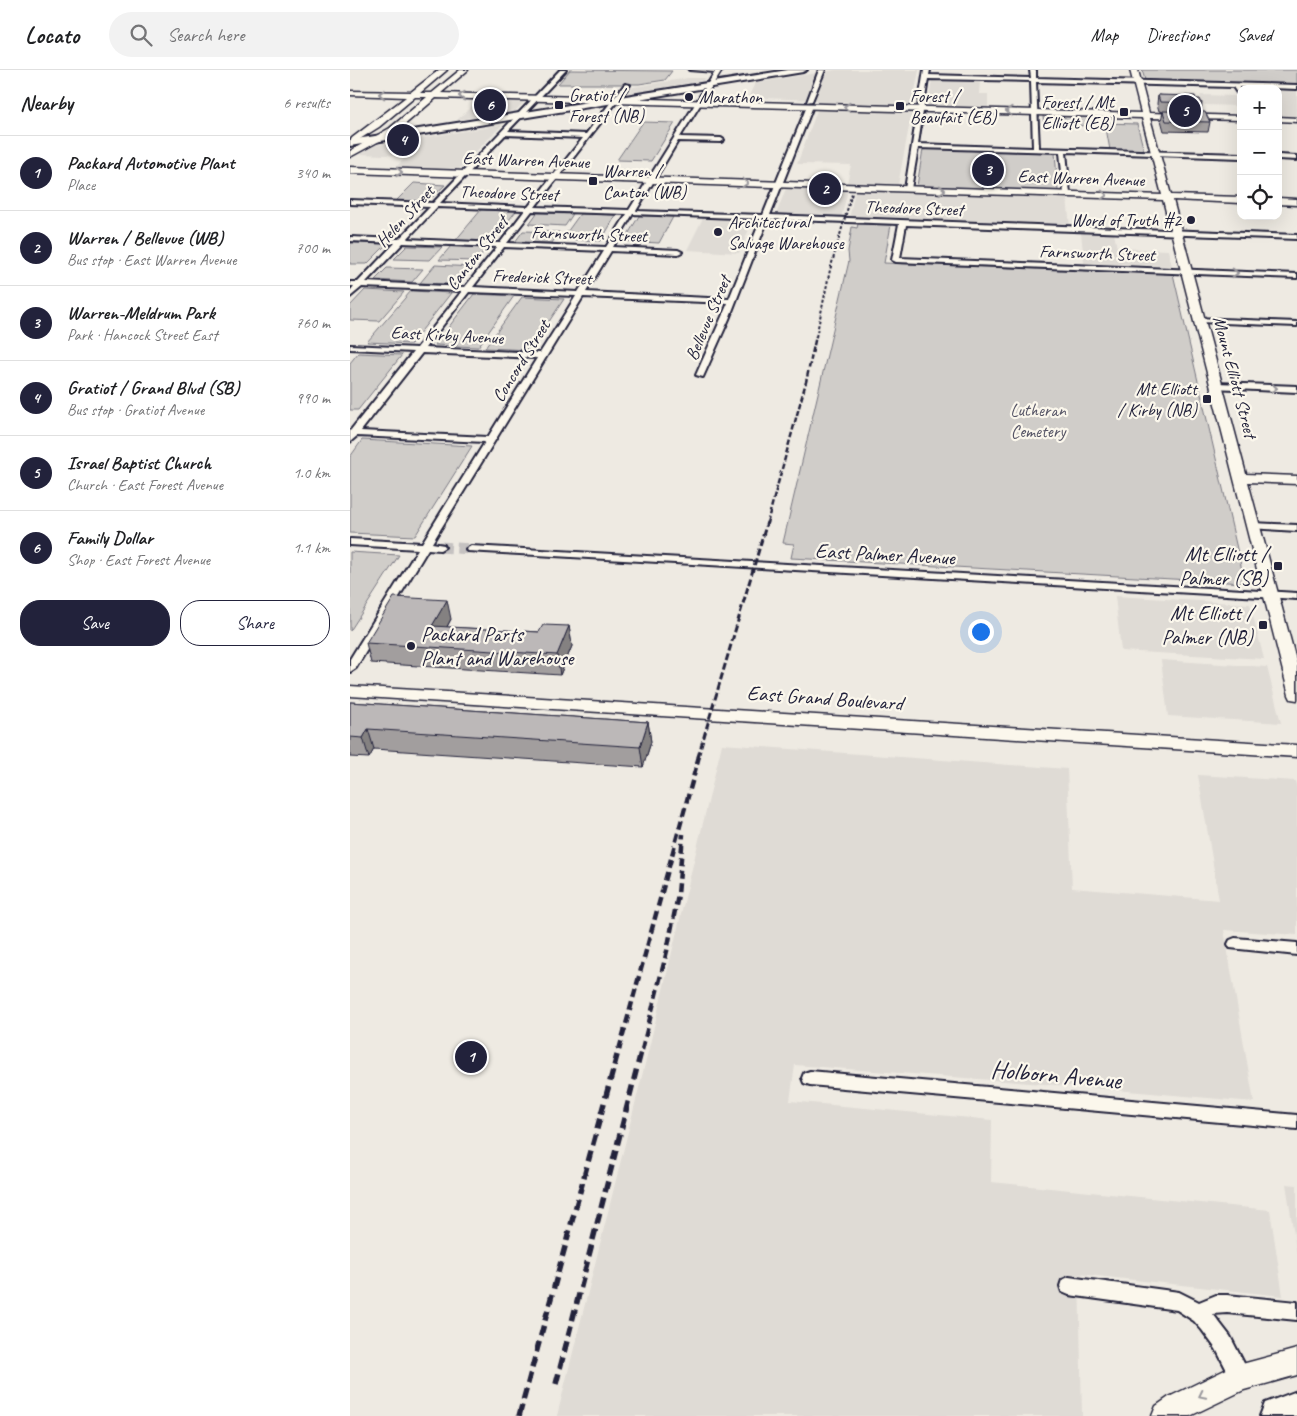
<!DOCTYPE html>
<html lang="en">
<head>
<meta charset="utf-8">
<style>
	:root { --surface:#fff; --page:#f2f2f2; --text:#202124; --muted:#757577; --line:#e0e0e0; --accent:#22223b }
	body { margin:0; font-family:Caveat,sans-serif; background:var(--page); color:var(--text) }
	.controls { position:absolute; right:15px; top:15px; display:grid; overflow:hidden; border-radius:10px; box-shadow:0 5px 20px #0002 }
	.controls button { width:45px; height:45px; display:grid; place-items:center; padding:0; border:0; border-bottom:1px solid var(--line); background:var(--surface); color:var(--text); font:25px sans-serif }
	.you { position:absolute; left:630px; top:561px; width:18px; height:18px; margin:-12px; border:4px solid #fff; border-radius:50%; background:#1a73e8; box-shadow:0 0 0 8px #1a73e833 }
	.badge { display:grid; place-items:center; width:32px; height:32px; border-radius:50%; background:var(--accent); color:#fff; font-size:16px; font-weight:700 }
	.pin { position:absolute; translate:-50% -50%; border:2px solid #fff; box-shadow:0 1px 5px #0006 }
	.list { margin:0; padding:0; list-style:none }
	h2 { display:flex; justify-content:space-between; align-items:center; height:65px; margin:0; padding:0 20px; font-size:21px }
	h2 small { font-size:16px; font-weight:400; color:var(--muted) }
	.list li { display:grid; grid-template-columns:32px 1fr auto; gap:15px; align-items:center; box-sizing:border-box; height:75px; padding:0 20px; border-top:1px solid var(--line) }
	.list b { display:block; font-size:19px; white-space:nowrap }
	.list p { margin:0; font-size:16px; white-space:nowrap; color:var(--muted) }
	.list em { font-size:16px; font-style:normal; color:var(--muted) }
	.actions { display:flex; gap:10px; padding:15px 20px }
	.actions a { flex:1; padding:11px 0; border:1px solid var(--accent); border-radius:20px; text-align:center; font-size:18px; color:var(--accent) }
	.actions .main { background:var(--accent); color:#fff }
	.icon { flex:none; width:28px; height:28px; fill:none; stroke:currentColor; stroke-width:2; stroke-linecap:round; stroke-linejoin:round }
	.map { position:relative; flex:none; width:947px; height:1346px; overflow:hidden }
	header { display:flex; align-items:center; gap:30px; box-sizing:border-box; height:70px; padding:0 25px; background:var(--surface); border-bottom:1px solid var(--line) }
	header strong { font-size:24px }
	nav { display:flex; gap:28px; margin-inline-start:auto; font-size:18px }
	.search { width:350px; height:45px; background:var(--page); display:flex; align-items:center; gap:12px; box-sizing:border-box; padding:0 18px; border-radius:28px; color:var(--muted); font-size:19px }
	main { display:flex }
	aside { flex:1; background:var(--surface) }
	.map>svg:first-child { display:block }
	.built { fill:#dfdbd5 }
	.green { fill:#d0cdc9; stroke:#797882 }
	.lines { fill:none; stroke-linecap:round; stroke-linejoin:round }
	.street-tunnel { stroke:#c5c2c1; stroke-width:11; stroke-dasharray:11 5.5; stroke-linecap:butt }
	.street-casing { stroke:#22223b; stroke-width:4 }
	.secondary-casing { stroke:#22223b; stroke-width:3 }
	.primary-casing { stroke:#22223b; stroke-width:4 }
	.highway-casing { stroke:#22223b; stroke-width:4 }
	.street { fill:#fbf7ec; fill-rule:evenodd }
	.secondary { fill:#fbf7ec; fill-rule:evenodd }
	.primary { fill:#fbf7ec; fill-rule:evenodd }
	.highway { fill:#fbf7ec; fill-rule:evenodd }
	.rail-far4 { stroke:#22223b; stroke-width:2; stroke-dasharray:3 2; stroke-linecap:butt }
	.rail-far3 { stroke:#22223b; stroke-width:2.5; stroke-dasharray:5.5 2.5; stroke-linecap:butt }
	.rail-far2 { stroke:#22223b; stroke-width:3; stroke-dasharray:7 3; stroke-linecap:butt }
	.rail-far1 { stroke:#22223b; stroke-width:4.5; stroke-dasharray:9 4.5; stroke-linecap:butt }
	.rail { stroke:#22223b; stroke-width:5.5; stroke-dasharray:11 5.5; stroke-linecap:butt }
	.wall { fill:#a29e9e; stroke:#22223b }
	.shaded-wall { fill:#848181; stroke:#22223b }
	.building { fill:#bcb8b8; stroke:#22223b }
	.oneway { stroke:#99979c }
	.poi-dot { fill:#22223b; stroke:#fbf7ec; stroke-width:2 }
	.labels { text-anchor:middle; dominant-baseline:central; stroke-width:4.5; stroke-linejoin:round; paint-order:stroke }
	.far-poi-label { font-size:18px; fill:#22223b; stroke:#fbf7ec; text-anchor:start }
	.far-street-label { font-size:18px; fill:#22223b; stroke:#fbf7ec }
	.far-park-label { font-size:18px; fill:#565566; stroke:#fbf7ec }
	.street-label { font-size:21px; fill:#22223b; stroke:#fbf7ec }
	.poi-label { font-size:21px; fill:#22223b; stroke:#fbf7ec; text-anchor:end }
	.near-street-label { font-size:25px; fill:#22223b; stroke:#fbf7ec }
</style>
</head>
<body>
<header>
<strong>Locato</strong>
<div class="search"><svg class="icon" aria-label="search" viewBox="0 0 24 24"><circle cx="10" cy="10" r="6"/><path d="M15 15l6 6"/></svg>Search here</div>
<nav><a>Map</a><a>Directions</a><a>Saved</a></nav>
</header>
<main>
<aside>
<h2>Nearby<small>6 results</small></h2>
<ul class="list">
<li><span class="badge">1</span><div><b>Packard Automotive Plant</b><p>Place</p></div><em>340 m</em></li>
<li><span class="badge">2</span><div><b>Warren / Bellevue (WB)</b><p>Bus stop · East Warren Avenue</p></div><em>700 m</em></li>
<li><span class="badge">3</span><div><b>Warren-Meldrum Park</b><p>Park · Hancock Street East</p></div><em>760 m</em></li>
<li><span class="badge">4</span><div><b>Gratiot / Grand Blvd (SB)</b><p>Bus stop · Gratiot Avenue</p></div><em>990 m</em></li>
<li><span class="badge">5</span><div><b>Israel Baptist Church</b><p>Church · East Forest Avenue</p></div><em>1.0 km</em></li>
<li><span class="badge">6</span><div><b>Family Dollar</b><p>Shop · East Forest Avenue</p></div><em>1.1 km</em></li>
</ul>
<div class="actions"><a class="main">Save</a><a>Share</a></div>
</aside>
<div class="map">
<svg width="947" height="1346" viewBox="0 0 947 1346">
	<rect width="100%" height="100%" fill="#eeeae2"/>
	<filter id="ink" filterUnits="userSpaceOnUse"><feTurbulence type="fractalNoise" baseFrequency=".02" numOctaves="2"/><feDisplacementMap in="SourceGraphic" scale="10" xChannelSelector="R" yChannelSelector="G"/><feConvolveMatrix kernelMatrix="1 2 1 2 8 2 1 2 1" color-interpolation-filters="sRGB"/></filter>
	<g filter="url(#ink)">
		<path class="built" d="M485,0h84l-7,36 -96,-3 1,-3 -55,-2 -2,4h-14l9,-19z
			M338,8h17l-2,3 -75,12 5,-6z
			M582,9l48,1 -1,14h9v14l-60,-2z
			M892,17l55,2v28l-19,-1v-27h-35z
			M850,25l35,1 4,10 -35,-1z
			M130,29l46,1 -11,11 -58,9z
			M468,38l94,3 -14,74 -51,-2 4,-18 -54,-1z
			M152,55l-44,45 -63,-2 12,-12 -47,-2 16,-9z
			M436,118l62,2 -7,28 -65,-3z
			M505,121l212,7 3,29 -221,-8z
			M353,148l50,2 -14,33 -52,-3z
			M731,162l33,1 3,15 51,2 4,16 -88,-3z
			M765,526l135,8 14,55 -143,-8z
			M811,590l106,7 14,56 -113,-7z
			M372,674l345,25 5,119 147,12 -21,-125 97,6 2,7v147l-73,-5 30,172 -172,-15 -287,-22 -5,36 202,19 -1,62 279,28 13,86 -204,-22 3,142h-525l91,-364z
			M936,1114l11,1v69z"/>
		<path class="green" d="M220,0l102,1 -7,9 -26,4h-81z
			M792,0h155v15l-152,-5z
			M693,46l54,1 2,9 -55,-1z
			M293,52l32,1 -24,38 -34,-1z
			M755,53l32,1 7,27 -34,-1z
			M573,79l132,4 3,38 -141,-5z
			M64,113l31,2 -18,17 -31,-1z
			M131,140l35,1 -24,31 -37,-1z
			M187,143l36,1 -8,12 -36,-2z
			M230,144l36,1 -15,26 -39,-2z
			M289,146l34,1 -14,26 -35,-2z
			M508,154l33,1 -7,38 289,11 72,309 -454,-25 3,-14 -11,-1 66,-282 -1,-10 4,-24 5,1z
			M173,161l36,1 -7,11 -37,-1z
			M2,173l35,1 -20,20h-17v-19z
			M57,176l35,1 -12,13 -36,-1z
			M101,176l36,2 -11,13 -37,-1z
			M85,195l38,2 -15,17 -38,-1z
			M37,198l36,1 -11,13 -37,-2z
			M15,220l39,2 -25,29 -29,-1v-14z
			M61,221l40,2 -40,51 -44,-2z
			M124,224l40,2 -36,51 -43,-2z
			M172,227l42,2 -34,51 -45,-2z
			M8,283l44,2 -44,55h-8v-47z
			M12,370l110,6 -57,90 -65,-3v-76z
			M0,482l49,3 -49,76z"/>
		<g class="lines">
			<path class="street-tunnel" d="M90,477l31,2"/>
			<defs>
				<path id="street" d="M210,0h6l-58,61 78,3 39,-50 5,1 -95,122 94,3 86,-138 -26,-2h33l-42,67 41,1 3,2 -3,2 -43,-1 -42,70 127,4 44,-109 3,-2 3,2 -43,109 527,20v4l-391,-14 -6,33 397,16v4l-401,-16 -4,-2 7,-36 -131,-5 -39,100 -26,58 -7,-2 32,-72 -145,-6 -151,246 12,2 1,2 -5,3 -12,-1 -72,119 -6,4v-13l68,-110 -68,-4v-6l72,4 63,-101 -128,-6 -7,6v-11l63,-79 -63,-3v-4l67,3 45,-57 -100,-4 -12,10v-6l4,-5h-4v-4h8l37,-39 -45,-2v-4l49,2 31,-32 -80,-3v-4l83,3zM155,65l78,3 -55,69 -88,-4zM87,137l88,3 -25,33 -93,-4zM182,141l95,3 -21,33 -99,-4zM283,144l128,5 -32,80 -143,-7 25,-41 67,3 4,-2 -4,-2 -65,-3zM53,173l94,4 -32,40 -99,-5zM154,177l100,4 -26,41 -105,-5zM119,222l107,4 -36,57 -115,-5zM72,283l115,5 -49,79 -127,-6z
					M469,0h6l-13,31 -5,1z
					M574,0h6l-1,5 102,3 -1,-8h6v8l261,7v4l-58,-2 2,12 -8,-12 -197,-5 3,66 202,6v4l-175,-6 4,42 -3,2 -3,-2 -4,-42 -142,-4 -7,41 -3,2 -3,-2zM578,9l103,2 2,67 -115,-4z
					M928,85l19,1v4l-19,-1z
					M846,248l101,4v4l-98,-4h-3z
					M866,313l81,3v6l-84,-4 -1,-2z
					M903,453l44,2v6l-48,-3v-4z
					M121,476l826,47v6l-830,-48 -1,-2z
					M885,868l62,5v12l-67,-7 -2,-4 2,-4z
					M460,1001l487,44v14l-487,-44 -6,-2 -2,-5 2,-5z
					M719,1207l110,15 20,10 17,-7h11l70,7v18l-70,-7 -14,1 17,22 21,41 -3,7 -7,3 -7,-3 -18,-35 -14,-19 -8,-9 -17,-11 -108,-15 -7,-3 -2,-6 2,-6z"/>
				<path id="secondary" d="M89,0h8l-27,23h12l28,-23h8l-27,23 700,20 -11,-43h8l11,43 92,3v4l-91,-2 21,77 70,2v6l-68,-3 73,274 51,2v8l-49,-2 49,182v36l-6,-1 -2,-4 -126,-495 -813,-27v-6l812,28 -20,-77 -706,-20 -40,34 -46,25v-6l40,-23 37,-31h-12l-36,30 -24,15 -4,-2 1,-2 54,-41 -56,-2v-4l61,1z
					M928,47l19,1v4l-19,-1z
					M928,128l19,1v6l-19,-1z
					M0,616l947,59v12l-947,-61z
					M947,1279v26l-53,15 -54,26h-38l4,-10 13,-9 62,-30z"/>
				<path id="primary" d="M438,0h19l-4,2 -453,74v-6z"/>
				<path id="highway" d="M947,1321v25h-37l5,-13z"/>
			</defs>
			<use href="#street" class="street-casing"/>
			<use href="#secondary" class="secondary-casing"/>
			<use href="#primary" class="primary-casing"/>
			<use href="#highway" class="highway-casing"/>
			<use href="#street" class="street"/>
			<use href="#secondary" class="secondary"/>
			<use href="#primary" class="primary"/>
			<use href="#highway" class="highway"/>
			<path class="rail-far4" d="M466,267l14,-67 22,-77"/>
			<path class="rail-far3" d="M417,453l39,-141 10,-46"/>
			<path class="rail-far2" d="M348,687l69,-235"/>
			<path class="rail-far1" d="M269,980l80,-294
				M292,980l25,-99 11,-56 5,-61"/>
			<path class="rail" d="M206,1314l86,-336
				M169,1346l100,-368"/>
		</g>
		<path class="wall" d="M808,25l38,4 6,4 -1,8 9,11 -2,10 -44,-1 -3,-11 2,-8 -4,-1 -2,-7z
			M101,549l-4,8 92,5 30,-6 3,20 -12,29 -189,-12 -5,-20z
			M0,632l298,20 3,20 -8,25 -269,-18 -5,9 -19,-1z"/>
		<path class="shaded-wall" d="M97,530l4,19 -14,26 -5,-19z
			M219,556l3,20 -12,29 -3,-20z
			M298,652l3,20 -8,25 -3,-20z
			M18,659l6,20 -5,9 -6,-20z"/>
		<path class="building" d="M808,25l37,1 1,3h4l2,4 -42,-1z
			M813,41l42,1 5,10 -44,-1z
			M44,527l53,3 -15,26 107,6 4,-7 26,1 -12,29 -191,-12z
			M0,632l298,20 -8,25 -272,-18 -5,9 -13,-1z"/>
		<defs><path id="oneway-chevron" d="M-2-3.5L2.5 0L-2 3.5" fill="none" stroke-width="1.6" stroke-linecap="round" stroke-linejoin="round" transform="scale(1.25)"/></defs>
		<g class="oneway">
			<use href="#oneway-chevron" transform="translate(32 24) rotate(-178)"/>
			<use href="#oneway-chevron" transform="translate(112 26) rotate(-178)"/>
			<use href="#oneway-chevron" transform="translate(497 37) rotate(-178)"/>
			<use href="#oneway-chevron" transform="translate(659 41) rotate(-178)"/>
			<use href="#oneway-chevron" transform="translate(49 102) rotate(2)"/>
			<use href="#oneway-chevron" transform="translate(395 113) rotate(2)"/>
			<use href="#oneway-chevron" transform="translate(592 120) rotate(2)"/>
			<use href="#oneway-chevron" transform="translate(754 125) rotate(2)"/>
			<use href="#oneway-chevron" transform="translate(885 203) rotate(2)"/>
			<use href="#oneway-chevron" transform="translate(924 318) rotate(3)"/>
			<use href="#oneway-chevron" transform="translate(852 1325) rotate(154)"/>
		</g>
	</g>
	<g class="poi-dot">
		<circle cx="339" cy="27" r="5"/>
		<rect x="204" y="30" width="10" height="10" rx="2.5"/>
		<rect x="545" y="31" width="10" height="10" rx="2.5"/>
		<rect x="769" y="37" width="10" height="10" rx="2.5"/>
		<rect x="238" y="106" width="10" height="10" rx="2.5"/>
		<circle cx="841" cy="150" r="5"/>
		<circle cx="368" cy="162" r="5"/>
		<rect x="852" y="324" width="10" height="10" rx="2.5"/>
		<rect x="923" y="491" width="10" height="10" rx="2.5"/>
		<rect x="908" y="550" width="10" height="10" rx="2.5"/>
		<circle cx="61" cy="576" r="5"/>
	</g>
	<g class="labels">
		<g class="far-poi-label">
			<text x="219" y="25">Gratiot /<tspan x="219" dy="21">Forest (NB)</tspan></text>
			<text x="560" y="26">Forest /<tspan x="560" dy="21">Beaufait (EB)</tspan></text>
			<text x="349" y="27">Marathon</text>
			<text x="764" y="32" text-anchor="end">Forest / Mt<tspan x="764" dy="21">Elliott (EB)</tspan></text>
			<text x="253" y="101">Warren /<tspan x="253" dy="21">Canton (WB)</tspan></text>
			<text x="831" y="150" text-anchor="end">Word of Truth #2</text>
			<text x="378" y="152">Architectural<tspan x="378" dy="21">Salvage Warehouse</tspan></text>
			<text x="847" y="319" text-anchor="end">Mt Elliott<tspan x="847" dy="21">/ Kirby (NB)</tspan></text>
		</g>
		<g class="far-street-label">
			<text transform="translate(176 90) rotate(2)">East Warren Avenue</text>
			<text transform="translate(731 108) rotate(2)">East Warren Avenue</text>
			<text transform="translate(159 123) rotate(2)">Theodore Street</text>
			<text transform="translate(564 138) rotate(2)">Theodore Street</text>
			<text transform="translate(55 146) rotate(-47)">Helen Street</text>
			<text transform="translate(239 164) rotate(2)">Farnsworth Street</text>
			<text transform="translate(127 183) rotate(-52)">Canton Street</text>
			<text transform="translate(747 183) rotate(2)">Farnsworth Street</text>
			<text transform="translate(192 207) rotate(2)">Frederick Street</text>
			<text transform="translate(358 248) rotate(-67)">Bellevue Street</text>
			<text transform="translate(97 265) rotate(3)">East Kirby Avenue</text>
			<text transform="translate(171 291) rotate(-58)">Concord Street</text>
			<text transform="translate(885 307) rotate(75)">Mount Elliott Street</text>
		</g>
		<g class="far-park-label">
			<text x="688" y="340">Lutheran<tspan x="688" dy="21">Cemetery</tspan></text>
		</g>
		<g class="street-label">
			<text transform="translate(535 484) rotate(3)">East Palmer Avenue</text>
			<text transform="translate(475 628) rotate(4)">East Grand Boulevard</text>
		</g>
		<g class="poi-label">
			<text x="918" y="484">Mt Elliott /<tspan x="918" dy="24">Palmer (SB)</tspan></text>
			<text x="903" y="543">Mt Elliott /<tspan x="903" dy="24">Palmer (NB)</tspan></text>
			<text x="71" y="564" text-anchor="start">Packard Parts<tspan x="71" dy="24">Plant and Warehouse</tspan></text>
		</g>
		<g class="near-street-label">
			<text transform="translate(706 1005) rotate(5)">Holborn Avenue</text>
		</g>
	</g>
</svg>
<div class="controls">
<button>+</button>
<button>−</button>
<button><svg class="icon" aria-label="locate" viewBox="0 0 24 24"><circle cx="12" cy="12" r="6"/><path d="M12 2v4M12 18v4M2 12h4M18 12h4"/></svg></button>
</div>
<div class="you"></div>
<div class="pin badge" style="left:121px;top:987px">1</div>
<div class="pin badge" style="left:475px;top:119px">2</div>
<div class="pin badge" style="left:638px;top:100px">3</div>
<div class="pin badge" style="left:53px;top:70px">4</div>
<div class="pin badge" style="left:835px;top:41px">5</div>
<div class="pin badge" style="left:140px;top:35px">6</div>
</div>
</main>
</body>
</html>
